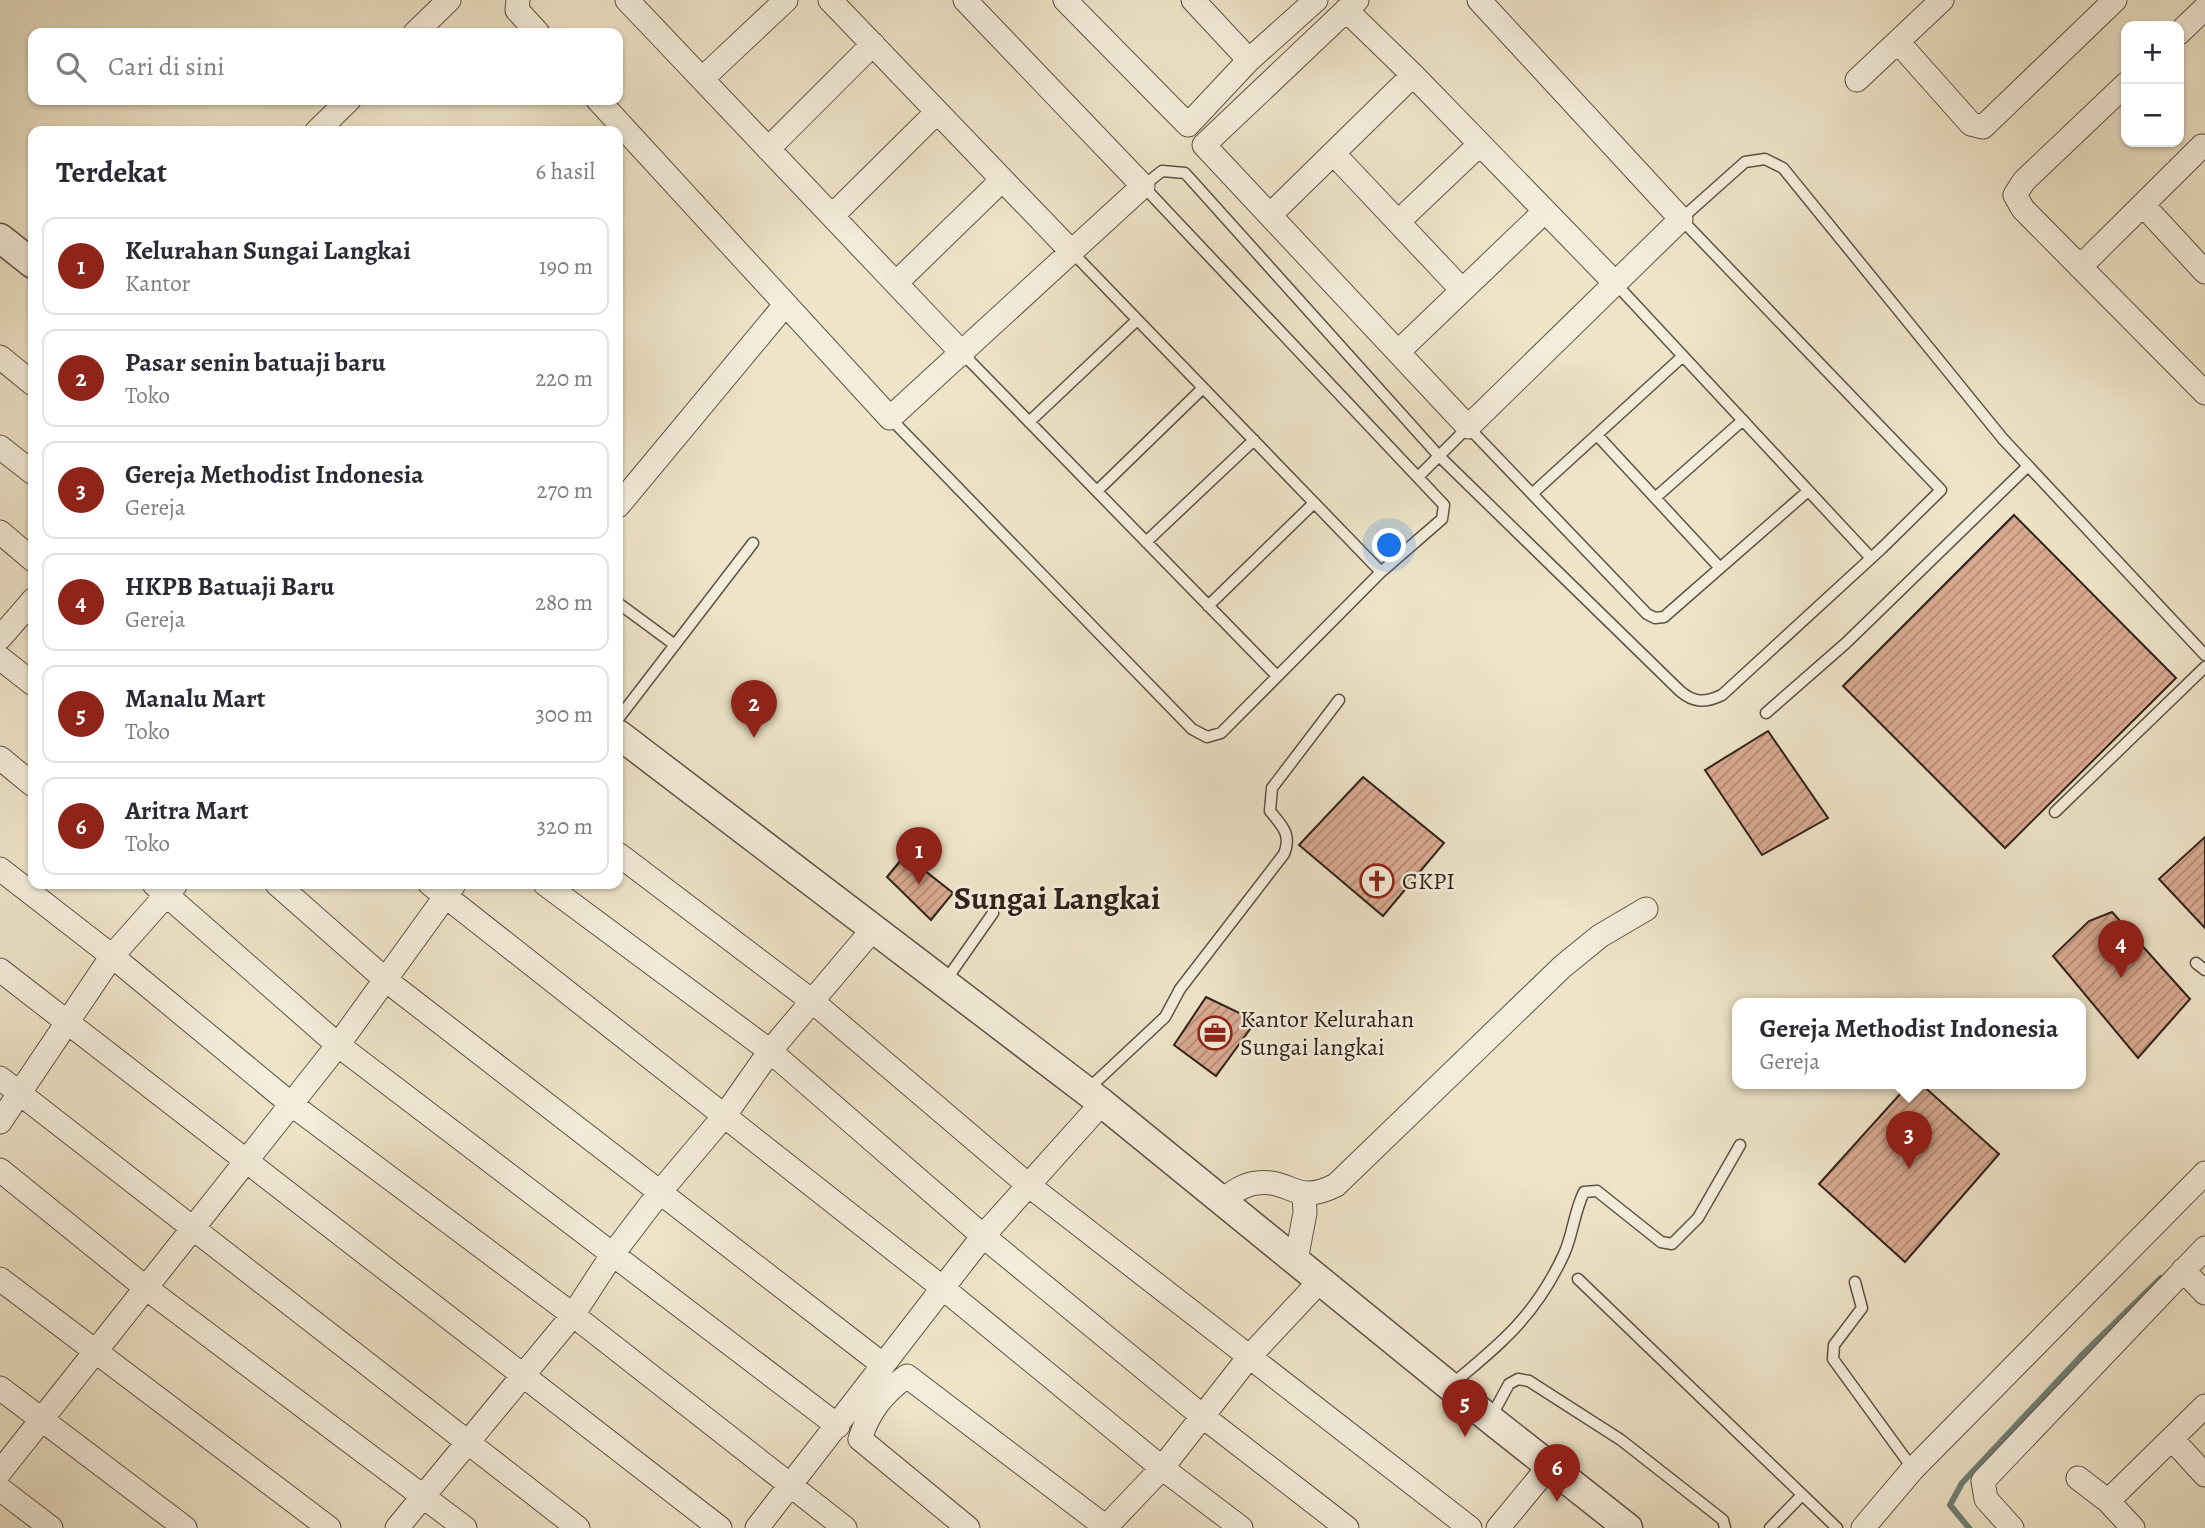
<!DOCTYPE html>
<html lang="id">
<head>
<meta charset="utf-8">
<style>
	:root { --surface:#fff; --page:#f7f7f7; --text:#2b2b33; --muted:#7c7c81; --line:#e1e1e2; --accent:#8f2418 }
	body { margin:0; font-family:Alegreya,serif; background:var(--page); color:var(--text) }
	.controls { position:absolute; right:21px; top:21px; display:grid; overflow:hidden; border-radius:14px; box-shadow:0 2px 5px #0004 }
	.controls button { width:63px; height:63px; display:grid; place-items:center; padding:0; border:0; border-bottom:2px solid var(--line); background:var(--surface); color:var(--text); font:35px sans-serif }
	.you { position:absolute; left:1390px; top:546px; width:24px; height:24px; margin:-18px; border:5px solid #fff; border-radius:50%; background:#1a73e8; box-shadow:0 0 0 10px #1a73e833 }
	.badge { display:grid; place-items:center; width:46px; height:46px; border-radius:50%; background:var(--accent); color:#fff; font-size:23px; font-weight:700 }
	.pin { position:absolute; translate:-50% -58px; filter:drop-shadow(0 2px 4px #0008) }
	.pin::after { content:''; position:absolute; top:37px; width:24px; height:21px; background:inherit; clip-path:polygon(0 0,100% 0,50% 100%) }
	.popup { position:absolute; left:1732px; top:998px; width:354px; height:91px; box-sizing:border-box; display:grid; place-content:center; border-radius:14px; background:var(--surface); filter:drop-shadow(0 2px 5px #0005); font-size:23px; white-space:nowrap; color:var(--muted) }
	.popup b { font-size:26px; color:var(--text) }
	.popup::after { content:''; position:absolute; left:50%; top:100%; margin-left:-14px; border:14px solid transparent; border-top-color:var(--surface) }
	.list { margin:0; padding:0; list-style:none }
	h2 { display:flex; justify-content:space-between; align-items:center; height:91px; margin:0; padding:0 28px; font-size:30px }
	h2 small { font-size:23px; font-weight:400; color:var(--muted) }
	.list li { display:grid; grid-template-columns:46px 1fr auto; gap:21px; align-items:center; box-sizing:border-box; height:98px; margin:0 14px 14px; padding:0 14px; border:2px solid var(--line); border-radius:14px }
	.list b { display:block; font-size:26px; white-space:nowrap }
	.list p { margin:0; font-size:23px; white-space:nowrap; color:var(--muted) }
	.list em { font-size:23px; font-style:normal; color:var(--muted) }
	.icon { flex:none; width:38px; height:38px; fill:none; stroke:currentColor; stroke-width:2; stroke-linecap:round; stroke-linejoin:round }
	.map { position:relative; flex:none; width:2205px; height:1528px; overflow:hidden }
	.search { position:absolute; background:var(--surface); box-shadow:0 2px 5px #0004; left:28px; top:28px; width:595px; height:77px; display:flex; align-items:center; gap:18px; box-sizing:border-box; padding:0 24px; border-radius:14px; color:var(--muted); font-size:26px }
	.panel { position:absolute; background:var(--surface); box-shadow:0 2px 5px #0004; left:28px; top:126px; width:595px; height:763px; border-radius:14px }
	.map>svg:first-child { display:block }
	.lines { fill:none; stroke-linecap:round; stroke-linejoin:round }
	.stream { stroke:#6f8078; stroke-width:6 }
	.building { fill:url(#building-hatch); stroke:#2f211b; stroke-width:2 }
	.service-casing { stroke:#5f5246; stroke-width:13 }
	.minor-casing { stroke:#5f5246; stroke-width:25 }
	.tertiary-casing { stroke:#5f5246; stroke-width:31 }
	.service { stroke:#f4eddb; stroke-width:10 }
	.minor { stroke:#f4eddb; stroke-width:23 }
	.tertiary { stroke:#f4eddb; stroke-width:28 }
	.labels { text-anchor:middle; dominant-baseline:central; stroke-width:5; stroke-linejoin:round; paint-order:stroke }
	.poi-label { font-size:24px; fill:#2f211b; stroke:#f4eddb; text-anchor:start }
	.district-label { font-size:32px; font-weight:bold; fill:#2f211b; stroke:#f4eddb }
</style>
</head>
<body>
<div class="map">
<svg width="2205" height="1528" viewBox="0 0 2205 1528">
	<defs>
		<pattern id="building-hatch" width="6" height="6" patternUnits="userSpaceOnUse" patternTransform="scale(1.75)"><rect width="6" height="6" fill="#daaa91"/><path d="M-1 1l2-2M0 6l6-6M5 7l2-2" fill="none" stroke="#b18a76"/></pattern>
	</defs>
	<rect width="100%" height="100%" fill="#eee4c8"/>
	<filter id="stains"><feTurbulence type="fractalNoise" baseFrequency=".00286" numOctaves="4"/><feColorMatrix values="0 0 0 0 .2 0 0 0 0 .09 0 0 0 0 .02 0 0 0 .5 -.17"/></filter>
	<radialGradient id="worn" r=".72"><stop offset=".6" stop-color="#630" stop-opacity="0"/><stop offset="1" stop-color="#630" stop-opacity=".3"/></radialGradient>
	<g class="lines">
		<path class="stream" d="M1969,1528l-19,-23 12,-22 119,-127 80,-78"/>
	</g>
	<path class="building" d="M2014,515l162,163 -171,170 -162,-162z
		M1768,731l60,87 -66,37 -57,-85z
		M1363,777l81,66 -61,73 -84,-71z
		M2205,837v91l-46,-49z
		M905,855l48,38 -22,27 -44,-43z
		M2112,912l78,87 -52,59 -85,-102 36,-35z
		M1206,997l50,24 -40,55 -42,-31z
		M1910,1083h10l79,71 -94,108 -86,-78z"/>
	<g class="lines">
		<defs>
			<path id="service" d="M1070,250l311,322
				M1615,283l256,275
				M963,354l313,321
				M890,418l302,311 15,8 14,-4 160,-161 61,-53 2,-14 -301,-319 19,-15 23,2 254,283 241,235c14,12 25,12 42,4l159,-146 60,-59 -260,-271 64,-57 20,-3 18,9 220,271 202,216
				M1029,422l108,-102
				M1597,435l123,133
				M1419,476l49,-49 179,187 8,4 9,-1 144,-126
				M1097,491l106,-103
				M1533,493l150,-137
				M1655,498l88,-78
				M1146,542l108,-102
				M618,603l57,42
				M1208,606l106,-103
				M1766,713l80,-70 182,-177
				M618,719l135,-176
				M2055,812l150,-145
				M2196,963l9,7
				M944,983l49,-70
				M1086,1091l79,-74 15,-28 104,-135c8,-20 -2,-28 -14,-43l2,-23 67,-88
				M1578,1279l259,249
				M1855,1282l7,26 -28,37 -1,14 80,110
				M1451,1385c50,-41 85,-70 113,-131 9,-20 10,-42 20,-62l13,-1 64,51 11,2 26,-26 42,-73
				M1491,1417l18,-33 9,-5 11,2 92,59 102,80 2,8
				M1770,1528l32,-33"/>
			<path id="minor" d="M518,0l-1,10 21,23
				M627,0l336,354
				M830,0l240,250
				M1065,0l123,125 61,-65 67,-60
				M1193,0l56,60
				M1357,0l-153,145 264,282 213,-208 -202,-219
				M1346,10l67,65 202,208
				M415,33l34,-33
				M2179,33l26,-25
				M1898,42l73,82 12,3 132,-127
				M702,79l84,-79
				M1857,80l85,-80
				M2126,84l-102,97 -9,14 8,14 182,184
				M598,100l292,318 253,-232 -178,-186
				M317,131l32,-31
				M768,149l105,-105
				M1333,153l129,137
				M2143,205l62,67
				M1271,214l142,-139
				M832,216l105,-104
				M1398,222l82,-78
				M2080,267l122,-121
				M896,283l106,-103
				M1399,351l146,-140
				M0,357l33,27
				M0,447l33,26
				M618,506l167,-201
				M0,532l33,28
				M0,638l33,-38
				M0,658l33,26
				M0,758l33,27
				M618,854l194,147 215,183 443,344
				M0,869l112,87 179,148 282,211 272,213
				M154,884l184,161 500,381
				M277,884l110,97 495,383
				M430,884l514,405 218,179 79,60
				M545,884l225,167 213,185 218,179 146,113
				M0,970l720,558
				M0,1078l578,450
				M0,1122l112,-166 64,-72
				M0,1170l146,118 319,240
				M1223,1200c10,-8 21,-16 34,-17 35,-4 38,23 79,2l226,-218 38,-31 46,-27
				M1296,1260l9,-47 -1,-19
				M2183,1270l22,23
				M0,1279l329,249
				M0,1388l185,140
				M2172,1439l33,36
				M0,1472l338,-427 115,-159
				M2078,1478l30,23 25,27
				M0,1489l51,39
				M2108,1501l97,-95
				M397,1528l176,-213 39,-60 48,-63 65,-77 45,-64 104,-123
				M757,1528l226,-292 119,-133
				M968,1528l-108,-89c9,-28 23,-46 47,-63l200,152
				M1105,1528l57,-60 87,-111 71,-76
				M1498,1528l52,-63
				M1863,1528l50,-59 292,-296
				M2012,1528l-26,-29 -3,-18 222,-233"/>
			<path id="tertiary" d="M0,238l33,26
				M618,734l484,369 388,316 138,109"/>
		</defs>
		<use href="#service" class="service-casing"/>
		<use href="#minor" class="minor-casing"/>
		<use href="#tertiary" class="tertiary-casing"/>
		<use href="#service" class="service"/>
		<use href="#minor" class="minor"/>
		<use href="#tertiary" class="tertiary"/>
	</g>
	<defs>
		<symbol id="church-ring" viewBox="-11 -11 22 22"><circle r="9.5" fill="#f4eddb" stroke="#8f2418" stroke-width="1.5"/><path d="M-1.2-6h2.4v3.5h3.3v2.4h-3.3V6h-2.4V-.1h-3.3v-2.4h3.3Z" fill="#8f2418"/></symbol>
		<symbol id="office-ring" viewBox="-11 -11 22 22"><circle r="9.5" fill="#f4eddb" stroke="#8f2418" stroke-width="1.5"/><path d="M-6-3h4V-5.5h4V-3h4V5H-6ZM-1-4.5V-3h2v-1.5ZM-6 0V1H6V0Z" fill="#8f2418"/></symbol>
	</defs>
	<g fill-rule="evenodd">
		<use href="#church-ring" x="1358" y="862" width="38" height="38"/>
		<use href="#office-ring" x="1196" y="1014" width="38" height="38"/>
	</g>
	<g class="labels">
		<g class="poi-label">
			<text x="1402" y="881">GKPI</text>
			<text x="1240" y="1019">Kantor Kelurahan<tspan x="1240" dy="28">Sungai langkai</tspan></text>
		</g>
		<g class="district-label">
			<text x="1057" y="898">Sungai Langkai</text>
		</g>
	</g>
	<rect width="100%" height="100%" filter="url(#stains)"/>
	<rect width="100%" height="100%" fill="url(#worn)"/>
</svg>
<div class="controls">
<button>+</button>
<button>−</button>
</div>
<div class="you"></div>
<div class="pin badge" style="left:919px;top:885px">1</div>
<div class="pin badge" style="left:754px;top:738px">2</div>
<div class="pin badge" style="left:1909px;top:1169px">3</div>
<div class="popup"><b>Gereja Methodist Indonesia</b>Gereja</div>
<div class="pin badge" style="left:2121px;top:978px">4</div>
<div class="pin badge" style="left:1465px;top:1437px">5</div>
<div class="pin badge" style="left:1557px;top:1502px">6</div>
<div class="search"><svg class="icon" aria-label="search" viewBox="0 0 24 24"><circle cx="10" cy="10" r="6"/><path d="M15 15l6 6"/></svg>Cari di sini</div>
<section class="panel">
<h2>Terdekat<small>6 hasil</small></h2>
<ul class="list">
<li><span class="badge">1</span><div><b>Kelurahan Sungai Langkai</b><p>Kantor</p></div><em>190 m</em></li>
<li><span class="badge">2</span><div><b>Pasar senin batuaji baru</b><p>Toko</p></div><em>220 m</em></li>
<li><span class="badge">3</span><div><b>Gereja Methodist Indonesia</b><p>Gereja</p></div><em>270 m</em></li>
<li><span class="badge">4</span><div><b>HKPB Batuaji Baru</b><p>Gereja</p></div><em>280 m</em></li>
<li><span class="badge">5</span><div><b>Manalu Mart</b><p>Toko</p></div><em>300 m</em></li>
<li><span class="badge">6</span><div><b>Aritra Mart</b><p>Toko</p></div><em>320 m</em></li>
</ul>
</section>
</div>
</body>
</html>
